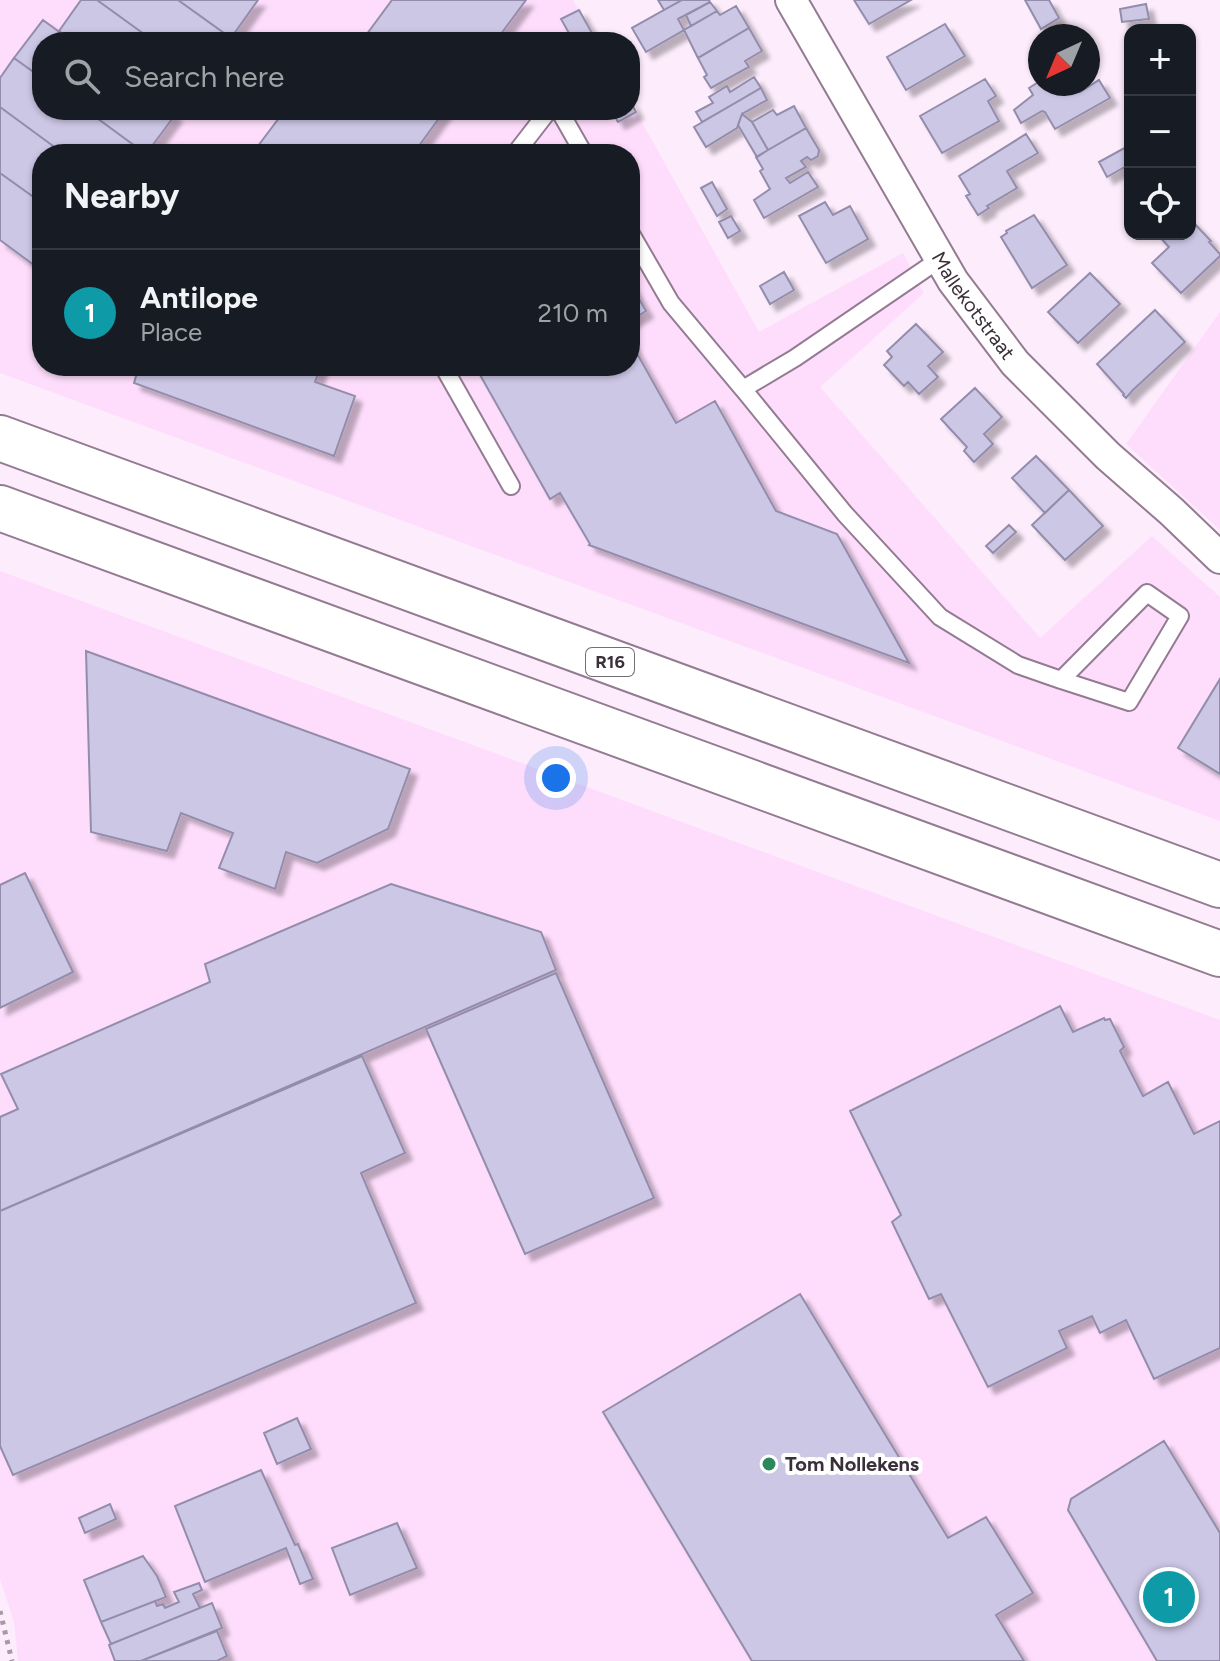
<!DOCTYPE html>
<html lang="en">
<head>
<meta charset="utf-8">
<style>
	:root { --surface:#171b24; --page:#20242c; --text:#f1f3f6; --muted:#9ea1a6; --line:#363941; --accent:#ea580c }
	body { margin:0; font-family:Figtree,sans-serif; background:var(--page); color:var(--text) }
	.controls { position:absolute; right:24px; top:24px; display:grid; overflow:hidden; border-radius:16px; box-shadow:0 2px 6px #0004 }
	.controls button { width:72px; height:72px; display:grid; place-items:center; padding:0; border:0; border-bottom:2px solid var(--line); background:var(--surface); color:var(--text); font:40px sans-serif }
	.compass { position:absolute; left:1028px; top:24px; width:72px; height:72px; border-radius:50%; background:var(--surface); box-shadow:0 2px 6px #0004; rotate:224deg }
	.you { position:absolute; left:556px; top:778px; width:28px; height:28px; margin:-20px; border:6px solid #fff; border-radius:50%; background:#1a73e8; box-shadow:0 0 0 12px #1a73e833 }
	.badge { display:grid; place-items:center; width:52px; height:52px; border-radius:50%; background:var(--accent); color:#fff; font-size:26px; font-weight:700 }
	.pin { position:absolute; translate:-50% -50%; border:4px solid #fff; box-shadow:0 2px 8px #0006 }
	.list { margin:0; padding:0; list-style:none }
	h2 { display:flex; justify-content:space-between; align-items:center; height:104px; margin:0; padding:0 32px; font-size:34px }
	h2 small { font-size:26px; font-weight:400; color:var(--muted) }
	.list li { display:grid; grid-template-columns:52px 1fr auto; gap:24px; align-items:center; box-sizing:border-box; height:128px; padding:0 32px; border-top:2px solid var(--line) }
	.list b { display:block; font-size:30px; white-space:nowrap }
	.list p { margin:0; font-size:26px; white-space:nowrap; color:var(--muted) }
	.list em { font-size:26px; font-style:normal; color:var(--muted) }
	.icon { flex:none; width:44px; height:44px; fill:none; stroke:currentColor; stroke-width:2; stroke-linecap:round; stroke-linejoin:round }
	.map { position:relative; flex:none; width:1220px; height:1661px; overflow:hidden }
	.search { position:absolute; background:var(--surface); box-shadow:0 2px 6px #0004; left:32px; top:32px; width:608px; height:88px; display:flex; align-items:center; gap:20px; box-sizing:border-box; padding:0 28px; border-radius:32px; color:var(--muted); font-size:30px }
	.panel { position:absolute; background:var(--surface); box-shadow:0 2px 6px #0004; left:32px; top:144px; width:608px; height:232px; border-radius:32px }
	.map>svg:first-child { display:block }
	.built { fill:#feddfc; fill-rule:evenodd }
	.building { fill:#cdc7e6; stroke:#938dab; stroke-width:2; filter:url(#shadow) }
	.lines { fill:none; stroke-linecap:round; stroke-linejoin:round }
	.service-casing { stroke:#937b91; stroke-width:20 }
	.minor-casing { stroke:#937b91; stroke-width:34 }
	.trunk-casing { stroke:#937b91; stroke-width:48 }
	.path { stroke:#a799a6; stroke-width:5; stroke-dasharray:4 6; stroke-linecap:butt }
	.service { stroke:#fff; stroke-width:16 }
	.minor { stroke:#fff; stroke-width:30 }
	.trunk { stroke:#fff; stroke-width:44 }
	.poi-dot { fill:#2c875d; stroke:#fff; stroke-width:3 }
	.labels { text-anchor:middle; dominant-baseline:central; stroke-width:8; stroke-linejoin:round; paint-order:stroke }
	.shield { fill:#fff; stroke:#756e74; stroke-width:2 }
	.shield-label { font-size:18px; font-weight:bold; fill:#3a3039 }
	.street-label { font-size:20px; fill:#3a3039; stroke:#fff }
	.poi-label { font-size:20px; font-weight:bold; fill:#3a3039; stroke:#fff; text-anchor:start }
</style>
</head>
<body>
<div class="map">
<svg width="1220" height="1661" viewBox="0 0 1220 1661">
	<defs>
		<filter id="shadow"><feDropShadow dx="7" dy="7" stdDeviation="2" flood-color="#0004"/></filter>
	</defs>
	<rect width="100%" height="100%" fill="#fdecfc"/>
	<path class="built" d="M0,0h573l24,42h-555v68h588v-9l129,231 144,-79 21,40 -104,94 220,251 112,-102 68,61v224l-1220,-448zM42,154h588v212h-588z
		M1220,312v218l-94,-86z
		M0,571l1220,449v641h-1202l-4,-39 -14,-43z"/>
	<path class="building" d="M81,0h16l58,42h-82l-14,-11z
		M97,0h81l53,38 -3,4h-73z
		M178,0h80l-27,38z
		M392,0h134l-31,42h-134z
		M658,0h24l-18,10z
		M682,0h27l1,2 -32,17 6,11 -38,22 -14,-24z
		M854,0h57l-42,24z
		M1025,0h24l10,18 -18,11z
		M710,2l7,9 -26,15 -5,-11z
		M1146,4l3,15 -27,3 -2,-13z
		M736,6l13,22 -51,30 -14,-28 33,-19 3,4z
		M579,10l18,32h-23l-13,-23z
		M43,20l30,22h-31v36l-28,-20z
		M945,24l20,32 -59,34 -19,-33z
		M749,28l13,23 -17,10 4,6 -38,21 -7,-11 3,-2 -9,-17z
		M14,58l28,20v32h44l60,44h-82l-64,-47v-29z
		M754,77l7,11 -59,34 -6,-10 17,-9 -4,-6 18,-11 3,6z
		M985,79l11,17 -8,5 11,20 -57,32 -22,-37z
		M1099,80l11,18 -55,31 -10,-17 -3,-1 -21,12 -7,-13 19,-15 -4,-7 11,-7v3h36l4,8z
		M761,88l6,12 -25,14 -5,14 -31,19 -12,-20z
		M630,101l6,11 -18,10 -7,-12h19z
		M794,106l12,22 -38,22 -16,-28 21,-12 4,5z
		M0,107l64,47h-22v49l-42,-30z
		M86,110h81l8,5 -29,39z
		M285,110h160l-32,44h-144l-11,-8z
		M742,114l10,8 16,28 -11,7 -19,-32z
		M806,128l13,22 -1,6 -7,4 -4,-3 -6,4 5,6 -20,11 4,5 18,-11 10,15 -54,31 -10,-18 16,-11 -10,-18 3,-2 -7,-12z
		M1026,134l12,19 -31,18 10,17 -30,18 2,2 -11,7 -12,-19 4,-2 -11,-18z
		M1130,145v19l-23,13 -8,-15z
		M0,173l42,30v68l-42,-31z
		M712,182l15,27 -10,7 -16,-28z
		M825,202l8,13 17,-9 18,33 -42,24 -27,-47z
		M1034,215l33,50 -35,23 -31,-51 6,-4 -1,-2z
		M731,216l9,15 -12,7 -9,-16z
		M1190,219l21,22 -2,1 11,12v2l-39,37 -29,-30 17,-16 -12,-13h33z
		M784,272l10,18 -24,14 -10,-18z
		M1090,273l30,31 -42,39 -30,-31z
		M630,283l16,28 -16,10z
		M1155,310l30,32 -52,48 -7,8 -3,-3 1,-1 -27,-30z
		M916,324l27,28 -15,14 10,11 -19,17 -11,-12 -4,4 -20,-21 8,-8 -5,-6z
		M630,341l46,82 39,-22 61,110 61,23 72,129 -320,-118 1,-1 -30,-51 -10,6 -75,-133h155z
		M139,366h129l20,8 6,-8h27l-6,16 40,14 -21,60 -200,-73z
		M975,388l27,29 -18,17 9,10 -19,18 -10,-11 3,-4 -26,-28z
		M1036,456l33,34 -24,23 -33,-35z
		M1069,490l34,36 -38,34 -33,-35z
		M1009,525l7,7 -23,21 -7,-7z
		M86,651l324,118 -22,60 -71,34 -31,-11 -11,37 -56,-21 14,-35 -52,-20 -14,38 -76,-19z
		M1220,679v95l-42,-26z
		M25,873l48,99 -73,36v-123z
		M391,884l150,48 15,38 -556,241v-94l18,-8 -17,-35 209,-92 -5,-18z
		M556,973l98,225 -129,56 -99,-225z
		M1060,1006l13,26 31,-14 1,2 5,-1 14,28 -4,4 23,45 25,-14 26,52 26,-13v227l-66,31 -28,-59 -26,13 -8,-17 -33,15 8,17 -79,39 -47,-93 -12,5 -37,-77 9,-7 -51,-104z
		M362,1056l43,97 -44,20 55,130 -403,172 -13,-29v-235z
		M800,1294l148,244 38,-21 47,76 -37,22 28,46h-272l-149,-249z
		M297,1418l14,31 -34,15 -13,-31z
		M1164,1441l56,92v128h-63l-89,-151 3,-11z
		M261,1470l34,75 3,-1 15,35 -13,5 -14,-36 -81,34 -30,-76z
		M110,1504l6,15 -31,14 -6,-15z
		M397,1523l20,45 -67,27 -18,-47z
		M143,1556l14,20 9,21 -65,25 -17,-42z
		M199,1583l3,7 -9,4 7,14 -89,36 -10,-22 54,-21 2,5 6,-2 2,4 14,-6 -5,-10z
		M212,1603l10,25 -81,33h-26l-6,-16 2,-1z
		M217,1631l10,25 -10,5h-76z"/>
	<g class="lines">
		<defs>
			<path id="service" d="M559,110l25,44
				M515,154l34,-44
				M630,232l41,71 72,86
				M940,259l-145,99 -52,31 102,125 95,103 78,48 43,15 86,-87 33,23 -51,86 -68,-22
				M443,366l68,120"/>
			<g id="minor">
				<path id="s1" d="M791,0l162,281 62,82 93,93 63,55 49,47"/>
			</g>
			<path id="trunk" d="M0,438l1220,447
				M0,508l1220,446"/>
		</defs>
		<use href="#service" class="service-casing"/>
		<use href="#minor" class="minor-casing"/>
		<use href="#trunk" class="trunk-casing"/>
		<path class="path" d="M0,1611l12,50"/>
		<use href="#service" class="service"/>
		<use href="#minor" class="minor"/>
		<use href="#trunk" class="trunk"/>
	</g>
	<circle class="poi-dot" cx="769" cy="1464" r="8"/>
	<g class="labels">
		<rect class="shield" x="586" y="648" width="48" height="28" rx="6"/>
		<g class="shield-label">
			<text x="610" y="662">R16</text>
		</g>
		<g class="street-label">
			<text stroke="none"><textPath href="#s1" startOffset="356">Mallekotstraat</textPath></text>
		</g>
		<g class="poi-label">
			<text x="785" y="1464">Tom Nollekens</text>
		</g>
	</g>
</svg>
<div class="controls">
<button>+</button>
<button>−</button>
<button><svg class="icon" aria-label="locate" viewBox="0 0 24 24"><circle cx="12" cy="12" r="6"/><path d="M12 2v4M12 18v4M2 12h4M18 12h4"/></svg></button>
</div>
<svg class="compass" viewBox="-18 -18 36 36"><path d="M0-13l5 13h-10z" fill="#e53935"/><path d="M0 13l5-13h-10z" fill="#9ea1a6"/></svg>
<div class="you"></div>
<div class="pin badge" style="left:1169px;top:1597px;background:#0f9aa8">1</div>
<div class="search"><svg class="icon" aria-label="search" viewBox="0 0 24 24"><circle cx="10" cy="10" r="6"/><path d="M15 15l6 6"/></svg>Search here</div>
<section class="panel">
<h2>Nearby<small></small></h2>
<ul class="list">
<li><span class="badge" style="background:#0f9aa8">1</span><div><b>Antilope</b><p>Place</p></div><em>210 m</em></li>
</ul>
</section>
</div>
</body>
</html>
